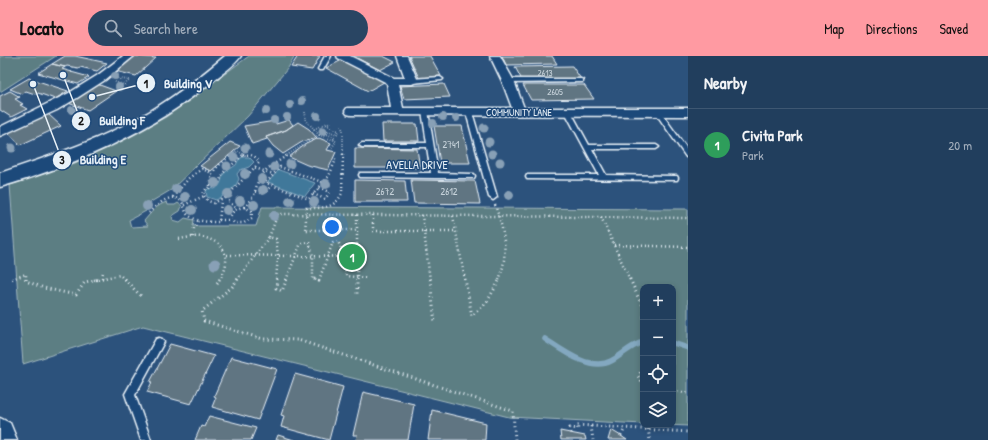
<!DOCTYPE html>
<html lang="en">
<head>
<meta charset="utf-8">
<style>
	:root { --surface:#213e5d; --page:#294563; --text:#f1f3f6; --muted:#a2aebc; --line:#3e5772; --accent:#ff9aa2 }
	body { margin:0; font-family:"Patrick Hand",sans-serif; background:var(--page); color:var(--text) }
	.controls { position:absolute; right:12px; bottom:12px; display:grid; overflow:hidden; border-radius:8px; box-shadow:0 2px 6px #0003 }
	.controls button { width:36px; height:36px; display:grid; place-items:center; padding:0; border:0; border-bottom:1px solid var(--line); background:var(--surface); color:var(--text); font:20px sans-serif }
	.you { position:absolute; left:332px; top:171px; width:14px; height:14px; margin:-10px; border:3px solid #fff; border-radius:50%; background:#1a73e8; box-shadow:0 0 0 6px #1a73e833 }
	.badge { display:grid; place-items:center; width:26px; height:26px; border-radius:50%; background:var(--accent); color:#fff; font-size:13px; font-weight:700 }
	.pin { position:absolute; translate:-50% -50%; border:2px solid #fff; box-shadow:0 1px 4px #0006 }
	.list { margin:0; padding:0; list-style:none }
	h2 { display:flex; justify-content:space-between; align-items:center; height:52px; margin:0; padding:0 16px; font-size:17px }
	h2 small { font-size:13px; font-weight:400; color:var(--muted) }
	.list li { display:grid; grid-template-columns:26px 1fr auto; gap:12px; align-items:center; box-sizing:border-box; height:72px; padding:0 16px; border-top:1px solid var(--line) }
	.list b { display:block; font-size:15px; white-space:nowrap }
	.list p { margin:0; font-size:13px; white-space:nowrap; color:var(--muted) }
	.list em { font-size:13px; font-style:normal; color:var(--muted) }
	.icon { flex:none; width:22px; height:22px; fill:none; stroke:currentColor; stroke-width:2; stroke-linecap:round; stroke-linejoin:round }
	.map { position:relative; flex:none; width:688px; height:384px; overflow:hidden }
	header { display:flex; align-items:center; gap:24px; box-sizing:border-box; height:56px; padding:0 20px; background:var(--accent); color:#111 }
	header strong { font-size:19px }
	nav { display:flex; gap:22px; margin-inline-start:auto; font-size:14px }
	.search { width:280px; height:36px; background:var(--page); display:flex; align-items:center; gap:10px; box-sizing:border-box; padding:0 14px; border-radius:22px; color:var(--muted); font-size:15px }
	main { display:flex }
	aside { flex:1; background:var(--surface) }
	.map>svg:first-child { display:block }
	.green { fill:#5c7e83; stroke:#a2b8be }
	.water { fill:#40789a; stroke:#83a8c0 }
	.lines { fill:none; stroke-linecap:round; stroke-linejoin:round }
	.stream { stroke:#83a8c0; stroke-width:5.5 }
	.building { fill:#617482; stroke:#e8f1f8 }
	.lane-casing { stroke:#e8f1f8; stroke-width:3 }
	.street-casing { stroke:#e8f1f8; stroke-width:3 }
	.secondary-casing { stroke:#e8f1f8; stroke-width:3 }
	.path-far2 { stroke:#e8f1f8; stroke-width:2; stroke-dasharray:0.5 2; stroke-linecap:butt }
	.path-far1 { stroke:#e8f1f8; stroke-width:2.5; stroke-dasharray:1 3; stroke-linecap:butt }
	.path { stroke:#e8f1f8; stroke-width:3; stroke-dasharray:1 3.5; stroke-linecap:butt }
	.lane { fill:#1f4a7a; fill-rule:evenodd }
	.street { fill:#1f4a7a; fill-rule:evenodd }
	.secondary { fill:#1f4a7a; fill-rule:evenodd }
	.tree { fill:#88a0b6 }
	.labels { text-anchor:middle; dominant-baseline:central; stroke-width:3; stroke-linejoin:round; paint-order:stroke }
	.far-number-label { font-size:9px; fill:#c6d2da }
	.far-street-label { font-size:10px; fill:#e8f1f8; stroke:#1f4a7a }
	.number-label { font-size:10px; fill:#c6d2da }
	.street-label { font-size:12px; fill:#e8f1f8; stroke:#1f4a7a }
	.leader { fill:none; stroke:#e8f1f8; stroke-width:1.5 }
	.callout-dot { fill:#e8f1f8; stroke:#1f4a7a; stroke-width:1.5 }
	.mark-label { font-size:12px; text-anchor:middle; font-weight:bold; fill:#111 }
	.callout-label { font-size:13px; text-anchor:middle; font-weight:bold; fill:#e8f1f8; stroke:#1f4a7a; stroke-width:3; stroke-linejoin:round; paint-order:stroke }
</style>
</head>
<body>
<header>
<strong>Locato</strong>
<div class="search"><svg class="icon" aria-label="search" viewBox="0 0 24 24"><circle cx="10" cy="10" r="6"/><path d="M15 15l6 6"/></svg>Search here</div>
<nav><a>Map</a><a>Directions</a><a>Saved</a></nav>
</header>
<main>
<div class="map">
<svg width="688" height="384" viewBox="0 0 688 384">
	<rect width="100%" height="100%" fill="#2c527c"/>
	<filter id="ink" filterUnits="userSpaceOnUse"><feTurbulence type="fractalNoise" baseFrequency=".025" numOctaves="2"/><feDisplacementMap in="SourceGraphic" scale="8" xChannelSelector="R" yChannelSelector="G"/><feConvolveMatrix kernelMatrix="1 2 1 2 8 2 1 2 1" color-interpolation-filters="sRGB"/></filter>
	<g filter="url(#ink)">
		<path class="green" d="M0,0h56l-56,36z
			M249,0h46l-7,12 -40,48 -77,74 -22,13 -3,8 -17,9 2,7 17,-1 -4,-5c7,-8 12,-16 23,-19l1,3h7l3,-2 4,3 -2,5 -8,5 1,4 7,2 5,-4 9,2 -1,6h63l6,-19 426,2v217l-22,-1h7v-138h-30v137l-134,-7 -366,-91 -120,38 -13,-179 65,-22 91,-46z"/>
		<path class="water" d="M243,101h6l5,5 -5,5 -9,3 -3,4 2,5 -4,8c-5,4 -11,4 -13,10l-6,3 -9,-3 -1,-6 3,-3 6,1c8,-5 5,-9 9,-16l12,-8 3,-6z
			M279,114l36,13 -10,13 -37,-14z"/>
		<g class="lines">
			<path class="stream" d="M545,283c17,11 45,33 66,22 11,-6 19,-15 32,-19
				M673,287l15,5"/>
		</g>
		<path class="building" d="M65,0h10l32,7 -10,8 -17,-4 -2,1 -11,-2 -2,1 -13,-3z
			M134,0l22,2 -20,18 -21,-5z
			M298,0h22l-8,14 -21,-3z
			M353,0h30l12,6 -15,8z
			M409,0h21l11,20 -22,2z
			M502,0h50l5,8 -51,1z
			M342,4l42,22 -16,9 -42,-23z
			M52,8l13,3 -3,2 10,3h-1l18,5 -11,7 -40,-11z
			M572,10l9,13 -59,1 -7,-13z
			M29,22l39,13 -13,8 -17,-6 -3,1 -9,-3 -4,3 -12,-5z
			M97,28l19,7 -28,19 -20,-7z
			M444,28l6,13 -46,2 -4,-13z
			M523,29h61l10,14 -63,1z
			M10,35l10,6 -5,2 8,5 -3,1 7,4 -16,8 -11,-7v-14z
			M48,58l13,12 -41,19 -12,-13z
			M289,64l4,5 -7,5 -20,7 1,2 -15,5 -8,-18 31,-5 1,3z
			M298,66l11,7 8,9 -15,4 -19,12 -10,-8 -7,-9 20,-7z
			M382,68h35l2,17h-36z
			M434,70h28l8,37h-30z
			M319,82l12,5 -4,7 9,2 -8,18 -21,-5 -18,-8 17,-13z
			M230,86l10,4 -29,25 -11,-5z
			M355,92l62,1 3,19h-65z
			M355,124l50,1 2,21h-52z
			M411,124l64,1 5,23 -66,-1z
			M170,288l44,12 -23,48 -44,-12 5,-10h-2z
			M231,301l46,12 -19,51 -46,-13 4,-10 -2,-1z
			M295,318l48,13 -14,53 -48,-13 3,-11 -3,-1z
			M363,336l51,12 -6,36h-52l1,-5h-4z
			M432,354l54,13 -1,17h-57z
			M209,360l47,12 -5,12h-56l6,-14 3,1z
			M611,374l10,6 6,4h-19z
			M560,375l25,5 1,4h-25z
			M278,379l16,5h-18z"/>
		<g class="lines">
			<defs>
				<path id="lane" d="M325,0h6l-8,14h-4l-1,-1z
					M440,21l3,2 -1,1 -30,3 -3,-2 3,-2z
					M581,23l2,1v2l-75,1 -3,-2 3,-2z
					M425,53l3,2 10,62 34,1h2l1,2 -1,2h-39l-75,-1 -1,-2 1,-2h71l-4,-26h-65l-3,-2 3,-2h65l-5,-32z
					M469,54l3,2 25,85 -4,3 -4,-3 -23,-85z
					M568,54l3,2 18,33h67l3,2 -3,2h-64l14,26 69,1h2l1,2 -1,2 -150,-1 -1,-2 1,-2h72l-34,-63z
					M658,54l2,1 28,39v7h-2l-31,-45z
					M159,282l3,1 2,3 -29,53 16,45h-10l-16,-46 31,-55z"/>
				<path id="street" d="M123,0h11l-29,24 -28,18 -20,12 -57,26v-9l69,-34 29,-18z
					M337,0h13l44,22h11l-8,-22h10l11,25 -6,3h-14l5,24h109l-10,-27 -12,-25h10l14,25 10,27h164v8l-337,-1 -4,-1 -2,-3 2,-3h44l-4,-25 -49,-25z"/>
				<path id="secondary" d="M225,0h16c-6,9 -18,17 -27,24 -61,51 -138,85 -214,107v-14c51,-17 103,-34 149,-61 27,-16 52,-36 76,-56z
					M0,362l10,5 7,17h-17z"/>
			</defs>
			<use href="#lane" class="lane-casing"/>
			<use href="#street" class="street-casing"/>
			<use href="#secondary" class="secondary-casing"/>
			<path class="path-far2" d="M115,26l9,3 6,-5 -12,-1
				M331,66l-6,2 14,7 -2,3 -9,-3 -2,3 9,3 -2,3
				M341,70l2,4v25
				M314,73l11,-5
				M319,79l17,6 -5,8
				M232,99l5,-4 8,4
				M245,99h4
				M287,99l32,-20 -13,-15 -1,-8"/>
			<path class="path-far1" d="M243,98l3,1
				M343,98l-1,39c-7,16 -20,15 -35,15l-2,22h52
				M243,99c7,-1 13,0 16,8l-32,33 -13,7 -6,-2 -5,-7 3,-5 12,-4 5,-12z
				M255,112l18,6
				M322,126l-42,-15 -14,16 43,16 20,-23 8,-19
				M210,130c-1,-15 12,-24 23,-32
				M255,136l10,1 7,-8
				M313,138l12,5 5,-7 -12,-5
				M173,141l16,-19 13,-9 10,4
				M226,142l10,11
				M184,149l20,-9
				M495,149c9,25 14,49 4,75
				M244,151l8,4v7l-8,5h-10l-4,-5c2,-7 7,-10 14,-11z
				M245,152l9,-13 5,-17 8,-9 22,-15
				M149,157c7,-8 25,-24 34,-9 2,4 2,8 5,11 9,7 20,7 31,7l2,-21
				M357,159v65
				M373,159v16h83
				M422,159l8,65
				M453,160l12,64
				M601,161l29,63
				M219,164h12
				M193,181l1,-9 4,-7
				M269,181l9,-23 410,4
				M179,183c7,-1 15,-3 22,-2 25,4 32,23 18,43
				M614,189l74,2
				M227,199l130,2
				M102,222l1,-6
				M12,223l14,-5v6
				M94,224l26,-5 5,5
				M237,224l32,-43 7,2 2,17 -2,24
				M286,224l15,-37 8,-1 4,14v23l4,1
				M319,224l14,-38 5,-1 6,16 2,19 21,2"/>
			<path class="path" d="M26,223v2l18,7 32,7 9,-13 14,-3
				M124,223l17,17
				M238,223l-6,8 -30,24 2,10 59,18 35,1 215,71 2,29
				M277,223l-1,9 6,3 5,-12
				M314,223l5,2 1,-2
				M357,223v16
				M430,223l5,44
				M465,223l7,37 15,-14 13,-23
				M630,223l13,29
				M217,227l3,-4
				M643,313l-5,7 5,7
				M673,335l15,2
				M591,370l2,14
				M648,373l2,11
				M571,377l-1,-5 8,1 -1,-4 111,7
				M621,380l4,-8"/>
			<use href="#lane" class="lane"/>
			<use href="#street" class="street"/>
			<use href="#secondary" class="secondary"/>
		</g>
		<g class="tree">
			<circle cx="115" cy="20" r="4"/>
			<circle cx="119" cy="31" r="4"/>
			<circle cx="302" cy="45" r="4"/>
			<circle cx="290" cy="49" r="4"/>
			<circle cx="72" cy="54" r="4"/>
			<circle cx="266" cy="55" r="4"/>
			<circle cx="317" cy="60" r="4"/>
			<circle cx="287" cy="61" r="4"/>
			<circle cx="443" cy="61" r="4"/>
			<circle cx="456" cy="62" r="4"/>
			<circle cx="274" cy="64" r="4"/>
			<circle cx="433" cy="67" r="4"/>
			<circle cx="484" cy="72" r="4.5"/>
			<circle cx="323" cy="75" r="4.5"/>
			<circle cx="489" cy="86" r="4.5"/>
			<circle cx="12" cy="92" r="4.5"/>
			<circle cx="245" cy="92" r="4.5"/>
			<circle cx="269" cy="98" r="4.5"/>
			<circle cx="492" cy="98" r="4.5"/>
			<circle cx="234" cy="101" r="4.5"/>
			<circle cx="500" cy="106" r="4.5"/>
			<circle cx="290" cy="108" r="4.5"/>
			<circle cx="227" cy="110" r="4.5"/>
			<circle cx="274" cy="111" r="4.5"/>
			<circle cx="245" cy="118" r="5"/>
			<circle cx="262" cy="123" r="5"/>
			<circle cx="215" cy="127" r="5"/>
			<circle cx="326" cy="128" r="5"/>
			<circle cx="176" cy="133" r="5"/>
			<circle cx="263" cy="134" r="5"/>
			<circle cx="228" cy="138" r="5"/>
			<circle cx="509" cy="139" r="5"/>
			<circle cx="185" cy="141" r="5"/>
			<circle cx="240" cy="145" r="5"/>
			<circle cx="290" cy="145" r="5"/>
			<circle cx="314" cy="146" r="5"/>
			<circle cx="254" cy="149" r="5"/>
			<circle cx="147" cy="150" r="5"/>
			<circle cx="192" cy="154" r="5"/>
			<circle cx="227" cy="154" r="5"/>
			<circle cx="274" cy="160" r="5"/>
			<circle cx="215" cy="208" r="5.5"/>
		</g>
	</g>
	<g class="labels">
		<g class="far-number-label">
			<text x="545" y="17">2613</text>
			<text x="555" y="36">2605</text>
		</g>
		<g class="far-street-label">
			<text x="519" y="56">COMMUNITY LANE</text>
		</g>
		<g class="number-label">
			<text x="451" y="88">2741</text>
			<text x="385" y="135">2672</text>
			<text x="449" y="135">2612</text>
		</g>
		<g class="street-label">
			<text x="417" y="108">AVELLA DRIVE</text>
		</g>
	</g>
	<path class="leader" d="M92 41L146 27M63 19L81 65M33 28L62 104"/>
	<g class="callout-dot">
		<circle cx="92" cy="41" r="4"/>
		<circle cx="63" cy="19" r="4"/>
		<circle cx="33" cy="28" r="4"/>
		<circle cx="146" cy="27" r="10"/>
		<circle cx="81" cy="65" r="10"/>
		<circle cx="62" cy="104" r="10"/>
	</g>
	<g class="mark-label">
		<text x="146" y="32">1</text>
		<text x="81" y="69">2</text>
		<text x="62" y="108">3</text>
	</g>
	<g class="callout-label">
		<text x="188" y="32">Building V</text>
		<text x="122" y="69">Building F</text>
		<text x="103" y="108">Building E</text>
	</g>
</svg>
<div class="controls">
<button>+</button>
<button>−</button>
<button><svg class="icon" aria-label="locate" viewBox="0 0 24 24"><circle cx="12" cy="12" r="6"/><path d="M12 2v4M12 18v4M2 12h4M18 12h4"/></svg></button>
<button><svg class="icon" aria-label="layers" viewBox="0 0 24 24"><path d="M12 4l9 5-9 5-9-5zM3 14l9 5 9-5"/></svg></button>
</div>
<div class="you"></div>
<div class="pin badge" style="left:352px;top:201px;background:#2e9e5b">1</div>
</div>
<aside>
<h2>Nearby<small></small></h2>
<ul class="list">
<li><span class="badge" style="background:#2e9e5b">1</span><div><b>Civita Park</b><p>Park</p></div><em>20 m</em></li>
</ul>
</aside>
</main>
</body>
</html>
